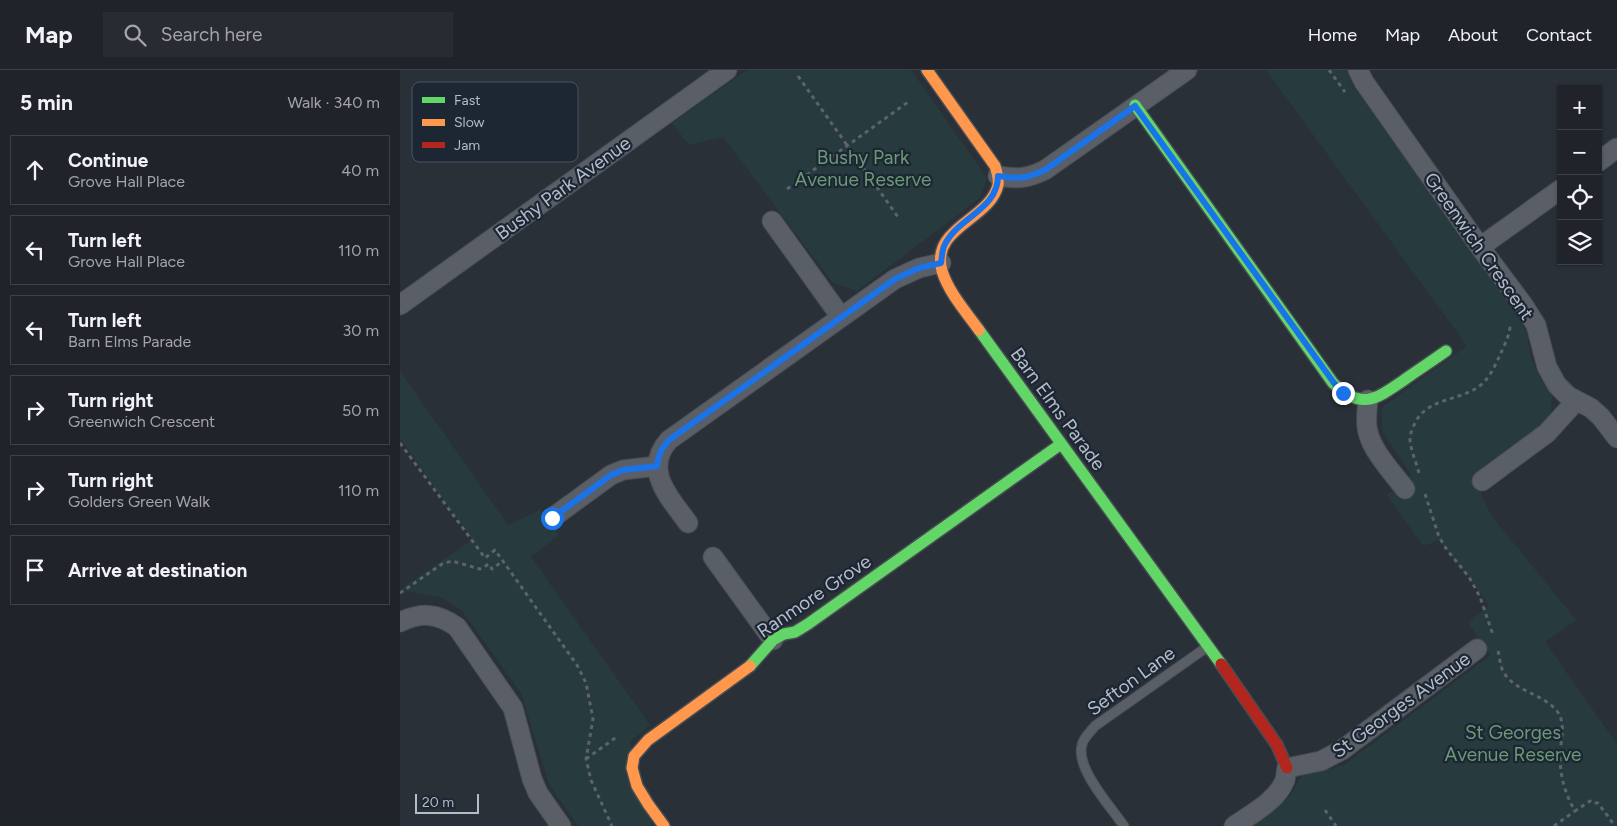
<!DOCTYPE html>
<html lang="en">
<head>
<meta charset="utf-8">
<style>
	:root { --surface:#20242a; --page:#282c32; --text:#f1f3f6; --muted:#a2a4a8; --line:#3d4147 }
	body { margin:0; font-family:Figtree,sans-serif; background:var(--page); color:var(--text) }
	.controls { position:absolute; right:15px; top:15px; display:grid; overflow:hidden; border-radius:0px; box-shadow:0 1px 4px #0004 }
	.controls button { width:45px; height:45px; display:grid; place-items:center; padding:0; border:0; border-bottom:1px solid var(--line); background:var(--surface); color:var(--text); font:25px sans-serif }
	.scale { position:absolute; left:15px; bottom:12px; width:64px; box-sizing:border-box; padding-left:5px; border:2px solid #b4bcc9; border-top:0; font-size:14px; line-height:18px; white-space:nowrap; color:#b4bcc9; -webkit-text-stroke:4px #1d2633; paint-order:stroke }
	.stop { position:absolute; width:15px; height:15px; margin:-11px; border:4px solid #1a73e8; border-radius:50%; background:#fff }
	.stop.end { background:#1a73e8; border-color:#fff; box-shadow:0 1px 5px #0008 }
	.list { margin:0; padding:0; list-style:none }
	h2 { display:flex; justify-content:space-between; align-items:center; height:65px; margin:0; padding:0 20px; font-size:21px }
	h2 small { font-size:16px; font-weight:400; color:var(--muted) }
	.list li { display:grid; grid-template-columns:32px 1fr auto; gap:15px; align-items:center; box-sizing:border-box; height:70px; margin:0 10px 10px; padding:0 10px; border:1px solid var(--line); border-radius:0px }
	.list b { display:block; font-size:19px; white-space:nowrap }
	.list p { margin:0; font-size:16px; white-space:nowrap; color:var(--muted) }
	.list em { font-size:16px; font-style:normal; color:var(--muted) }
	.icon { flex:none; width:28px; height:28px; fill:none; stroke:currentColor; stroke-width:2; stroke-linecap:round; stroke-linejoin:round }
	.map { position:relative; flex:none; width:1217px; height:756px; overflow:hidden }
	header { display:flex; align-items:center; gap:30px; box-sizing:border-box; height:70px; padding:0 25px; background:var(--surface); border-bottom:1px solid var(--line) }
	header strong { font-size:24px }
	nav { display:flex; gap:28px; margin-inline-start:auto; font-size:18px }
	.search { width:350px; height:45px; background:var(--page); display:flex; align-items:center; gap:12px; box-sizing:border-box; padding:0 18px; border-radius:0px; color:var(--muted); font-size:19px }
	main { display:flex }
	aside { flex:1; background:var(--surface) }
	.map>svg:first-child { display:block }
	.green { fill:#273a3e }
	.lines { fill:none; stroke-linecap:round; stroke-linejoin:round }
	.lane-casing { stroke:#484c53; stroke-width:11 }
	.street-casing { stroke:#484c53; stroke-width:21 }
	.fast-casing { stroke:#484c53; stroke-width:14 }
	.slow-casing { stroke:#484c53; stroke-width:14 }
	.jam-casing { stroke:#484c53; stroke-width:14 }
	.path { stroke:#5d636a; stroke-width:3; stroke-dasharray:4 4; stroke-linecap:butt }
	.lane { stroke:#5a5e66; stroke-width:9 }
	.street { stroke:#5a5e66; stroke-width:19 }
	.fast { stroke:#63d668; stroke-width:11 }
	.slow { stroke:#ff974d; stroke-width:11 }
	.jam { stroke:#b3261e; stroke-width:11 }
	.route { stroke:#1a73e8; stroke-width:6 }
	.labels { text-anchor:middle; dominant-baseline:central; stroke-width:4.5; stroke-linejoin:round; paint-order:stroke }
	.park-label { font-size:19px; fill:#6b9a76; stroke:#1d2633 }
	.street-label { font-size:19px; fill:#b4bcc9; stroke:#1d2633 }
	.key { fill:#1d2633; stroke:#4a5360; stroke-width:1 }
	.key-label { font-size:14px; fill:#b4bcc9 }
</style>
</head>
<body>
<header>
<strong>Map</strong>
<div class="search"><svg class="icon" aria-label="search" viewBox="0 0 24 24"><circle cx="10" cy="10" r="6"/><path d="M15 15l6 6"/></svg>Search here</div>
<nav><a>Home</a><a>Map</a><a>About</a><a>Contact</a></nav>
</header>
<main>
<aside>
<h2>5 min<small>Walk · 340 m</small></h2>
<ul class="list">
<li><svg class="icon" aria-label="ahead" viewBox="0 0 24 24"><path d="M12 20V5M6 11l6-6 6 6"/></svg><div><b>Continue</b><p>Grove Hall Place</p></div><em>40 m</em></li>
<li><svg class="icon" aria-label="left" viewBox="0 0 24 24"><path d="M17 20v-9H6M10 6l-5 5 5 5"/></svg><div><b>Turn left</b><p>Grove Hall Place</p></div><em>110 m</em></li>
<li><svg class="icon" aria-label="left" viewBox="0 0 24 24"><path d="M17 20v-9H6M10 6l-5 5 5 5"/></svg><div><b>Turn left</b><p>Barn Elms Parade</p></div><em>30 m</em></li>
<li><svg class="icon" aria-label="right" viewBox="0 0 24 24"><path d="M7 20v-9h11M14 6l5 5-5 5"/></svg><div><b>Turn right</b><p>Greenwich Crescent</p></div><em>50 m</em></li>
<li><svg class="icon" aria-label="right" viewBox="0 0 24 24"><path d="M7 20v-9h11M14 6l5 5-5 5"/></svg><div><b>Turn right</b><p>Golders Green Walk</p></div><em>110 m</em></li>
<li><svg class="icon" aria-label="arrive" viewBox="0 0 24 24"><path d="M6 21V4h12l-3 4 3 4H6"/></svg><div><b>Arrive at destination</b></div></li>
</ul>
</aside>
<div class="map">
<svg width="1217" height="756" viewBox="0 0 1217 756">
	<rect width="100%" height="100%" fill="#2a3038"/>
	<path class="green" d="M347,0h164l76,108 -7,20 -123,93 -24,-8 -110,-146 -34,8 -17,-22z
		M866,0h81l4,13 170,238 6,14 4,23 10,22 11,16 -1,17 -9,12 -70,51 19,39 85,105 -31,22 72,102v82h-368l40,-29 13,-21 42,-11 147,-110 -23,-32 21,-18 -50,-65 -16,6 -36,-51 24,-21 -28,-41 -2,-25 86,-62z
		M0,301l108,154 33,-16 18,26 -28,22 119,168 -20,17 22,84h-74l-29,-42 -28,-91 -59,-82 -19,-13 -43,-8 72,-50 -72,-102z"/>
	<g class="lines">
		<defs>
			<path id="lane" d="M724,756c-13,-19 -49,-58 -42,-81 1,-7 9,-14 13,-19l112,-79"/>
			<path id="street" d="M958,0l6,12 116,165 44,59 12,19 11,42 10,18 11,11 23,12 10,9 16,21
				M1198,92l19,-14
				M598,106c20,3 28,3 47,-6l142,-100
				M372,151l69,96
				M1080,177l81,-58
				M0,235l327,-235
				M968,330c-1,11 -3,22 0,32 4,19 25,41 37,57
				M1082,411l65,-48 29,-32
				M152,448l59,-43 12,-5 34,-4
				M288,453c-18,-25 -46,-53 -19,-83l226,-161 24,-11 22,-5
				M313,487l60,83
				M0,552c22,-10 37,-9 57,5l56,81 19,71 6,14 23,33
				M834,756c17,-12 43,-25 51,-46 1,-4 1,-8 2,-12l34,-7 21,-11 135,-101"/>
			<path id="fast" d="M735,35l198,278c29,28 43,16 71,-3 14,-10 28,-19 42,-29
				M579,260l242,334
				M350,596l23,-26 11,-6 11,-2 13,-8 253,-180"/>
			<path id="slow" d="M527,0l68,96c2,6 4,13 3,19 -8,35 -68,42 -56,86 7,22 24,41 37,59
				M264,756l-16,-22 -11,-18 -5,-18 2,-12 14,-16 102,-74"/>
			<path id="jam" d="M821,594l56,81 10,23"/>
		</defs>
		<use href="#lane" class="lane-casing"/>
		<use href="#street" class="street-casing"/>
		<use href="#fast" class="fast-casing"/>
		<use href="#slow" class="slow-casing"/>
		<use href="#jam" class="jam-casing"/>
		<path class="path" d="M929,0l16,22
			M398,6l100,141
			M387,119l121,-87
			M0,373l85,115 10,-8 82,115 9,18 7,36 -7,40 5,21 21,46
			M1019,403c-3,-11 -8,-22 -9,-33 0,-7 3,-13 6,-19 13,-23 42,-20 62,-34 10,-6 17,-21 22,-32 4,-10 11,-21 10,-32
			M1025,424l14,43 8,13 22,27 11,20 13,38
			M0,523l42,-29 10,-3 28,8 9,-5 3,5 11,-8
			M1098,581c2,7 2,16 6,22 11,18 39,21 53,38 10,14 3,30 3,45 0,20 5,38 15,55l15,-10 3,2h5l17,23
			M186,689l32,-23
			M925,740l11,16
			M1154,756l21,-15"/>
		<use href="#lane" class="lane"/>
		<use href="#street" class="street"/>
		<use href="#fast" class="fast"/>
		<use href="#slow" class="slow"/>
		<use href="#jam" class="jam"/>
	</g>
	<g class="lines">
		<path class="route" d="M152,448l59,-43 12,-5 34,-4c1,-11 4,-17 12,-26l226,-161 24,-11 22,-5c1,-6 1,-14 4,-19 14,-27 53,-35 53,-68 21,3 27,3 47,-6l90,-64 199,277 9,10"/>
	</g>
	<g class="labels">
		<g class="park-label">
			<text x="463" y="87">Bushy Park<tspan x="463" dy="22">Avenue Reserve</tspan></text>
			<text x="1113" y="662">St Georges<tspan x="1113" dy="22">Avenue Reserve</tspan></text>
		</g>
		<g class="street-label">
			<text transform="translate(163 118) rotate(-36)">Bushy Park Avenue</text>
			<text transform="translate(1079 176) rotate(55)">Greenwich Crescent</text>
			<text transform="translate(658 339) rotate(54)">Barn Elms Parade</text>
			<text transform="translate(414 526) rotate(-34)">Ranmore Grove</text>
			<text transform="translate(731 611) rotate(-36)">Sefton Lane</text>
			<text transform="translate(1001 635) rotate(-36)">St Georges Avenue</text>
		</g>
	</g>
	<rect x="12" y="12" width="166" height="80" rx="8" class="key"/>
	<rect x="22" y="27" width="23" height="6" fill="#63d668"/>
	<rect x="22" y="49" width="23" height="7" fill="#ff974d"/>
	<rect x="22" y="72" width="23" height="6" fill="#b3261e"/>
	<g class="key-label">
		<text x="54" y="35">Fast</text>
		<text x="54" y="57">Slow</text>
		<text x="54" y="80">Jam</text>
	</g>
</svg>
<div class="controls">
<button>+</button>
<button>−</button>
<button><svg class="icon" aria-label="locate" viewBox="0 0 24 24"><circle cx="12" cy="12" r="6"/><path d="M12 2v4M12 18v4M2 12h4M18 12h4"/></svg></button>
<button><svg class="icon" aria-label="layers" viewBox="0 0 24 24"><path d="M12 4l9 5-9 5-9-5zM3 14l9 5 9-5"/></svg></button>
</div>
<div class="scale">20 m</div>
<div class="stop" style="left:152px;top:448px"></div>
<div class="stop end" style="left:943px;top:323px"></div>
</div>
</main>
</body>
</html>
